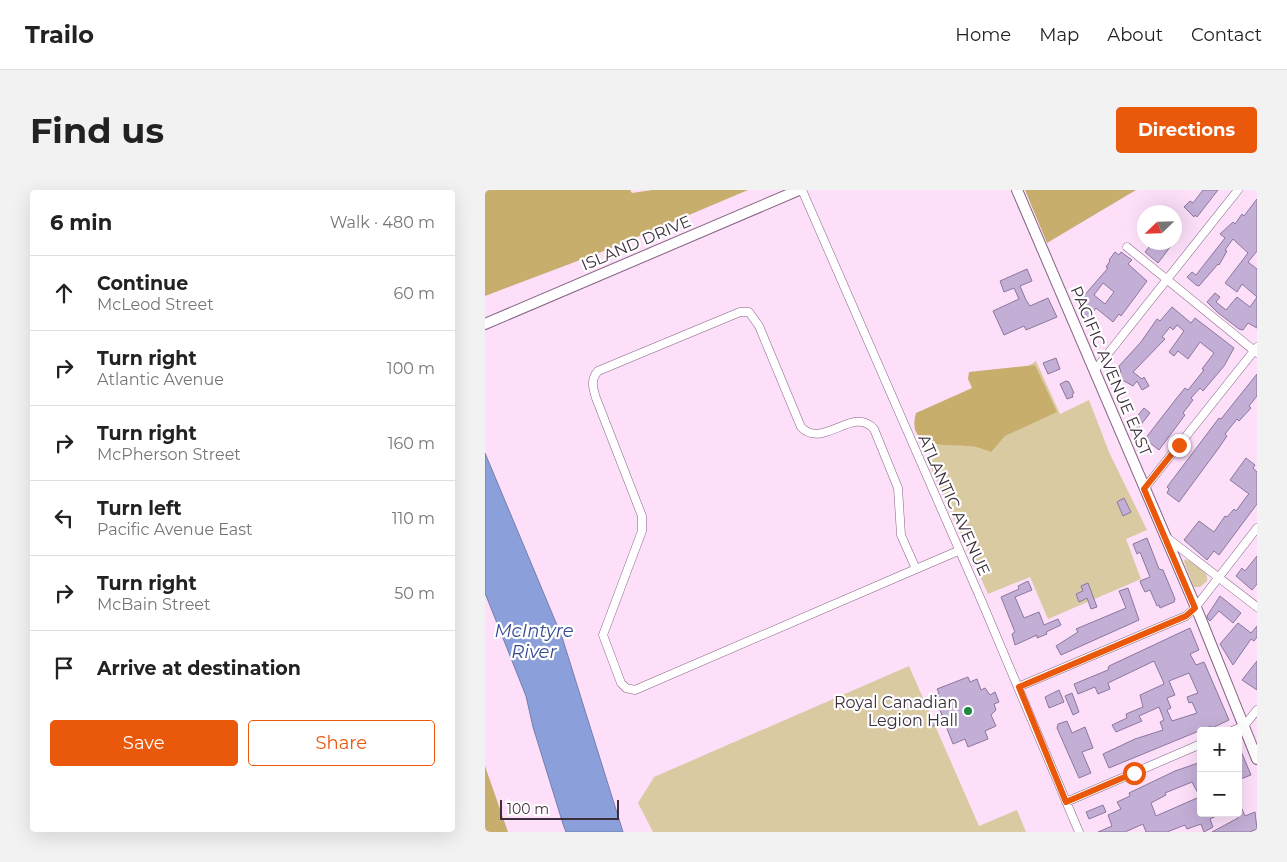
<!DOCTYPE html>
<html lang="en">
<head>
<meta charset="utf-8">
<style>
	:root { --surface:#fff; --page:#f2f2f2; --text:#222; --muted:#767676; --line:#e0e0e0; --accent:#ea580c }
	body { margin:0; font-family:Montserrat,sans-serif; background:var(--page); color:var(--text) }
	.controls { position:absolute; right:15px; bottom:15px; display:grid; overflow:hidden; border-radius:5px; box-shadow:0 5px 20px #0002 }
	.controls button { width:45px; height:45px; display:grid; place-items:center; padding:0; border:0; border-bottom:1px solid var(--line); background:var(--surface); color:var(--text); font:25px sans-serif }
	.compass { position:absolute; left:652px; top:15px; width:45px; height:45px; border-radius:50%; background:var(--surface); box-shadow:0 5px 20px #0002; rotate:247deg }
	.scale { position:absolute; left:15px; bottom:12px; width:119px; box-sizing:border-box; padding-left:5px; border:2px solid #3c2e3b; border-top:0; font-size:14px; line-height:18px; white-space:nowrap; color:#3c2e3b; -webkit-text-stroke:4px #fff; paint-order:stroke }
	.stop { position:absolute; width:15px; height:15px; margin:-11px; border:4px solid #ea580c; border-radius:50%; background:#fff }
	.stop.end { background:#ea580c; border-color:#fff; box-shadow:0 1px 5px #0008 }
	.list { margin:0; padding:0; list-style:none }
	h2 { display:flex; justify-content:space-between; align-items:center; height:65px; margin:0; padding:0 20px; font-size:21px }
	h2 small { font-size:16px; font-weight:400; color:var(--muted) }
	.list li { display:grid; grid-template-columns:32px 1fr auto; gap:15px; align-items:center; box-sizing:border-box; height:75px; padding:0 20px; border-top:1px solid var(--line) }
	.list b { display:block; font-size:19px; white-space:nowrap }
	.list p { margin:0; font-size:16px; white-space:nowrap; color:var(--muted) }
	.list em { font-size:16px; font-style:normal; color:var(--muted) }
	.actions { display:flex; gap:10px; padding:15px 20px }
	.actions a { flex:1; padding:11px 0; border:1px solid var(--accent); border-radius:5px; text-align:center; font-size:18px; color:var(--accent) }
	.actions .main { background:var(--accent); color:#fff }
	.icon { flex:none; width:28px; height:28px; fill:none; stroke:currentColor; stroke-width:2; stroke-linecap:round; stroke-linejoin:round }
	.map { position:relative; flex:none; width:772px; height:642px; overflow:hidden; border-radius:5px }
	header { display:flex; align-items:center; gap:30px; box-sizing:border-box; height:70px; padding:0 25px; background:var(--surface); border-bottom:1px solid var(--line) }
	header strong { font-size:24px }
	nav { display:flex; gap:28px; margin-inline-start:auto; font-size:18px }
	.intro { display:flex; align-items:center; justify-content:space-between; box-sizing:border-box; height:120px; padding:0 30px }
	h1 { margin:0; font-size:35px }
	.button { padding:12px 22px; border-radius:5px; background:var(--accent); color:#fff; font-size:18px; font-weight:700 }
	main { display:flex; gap:30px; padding:0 30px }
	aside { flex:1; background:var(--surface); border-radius:5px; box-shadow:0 5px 20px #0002 }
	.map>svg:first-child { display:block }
	.green { fill:#dacaa2 }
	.forest { fill:#c7ae6d }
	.water { fill:#8ba0db; stroke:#737eab }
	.building { fill:#c3aed6; stroke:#8b779d; fill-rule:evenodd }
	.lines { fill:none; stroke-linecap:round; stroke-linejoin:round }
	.street-casing { stroke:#846382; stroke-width:9 }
	.secondary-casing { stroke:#846382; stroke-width:12 }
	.street { stroke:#fff; stroke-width:8 }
	.secondary { stroke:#fff; stroke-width:10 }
	.route { stroke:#ea580c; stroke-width:6 }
	.poi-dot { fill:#1e893f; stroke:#fff; stroke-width:2 }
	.labels { text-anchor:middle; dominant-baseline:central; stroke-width:4.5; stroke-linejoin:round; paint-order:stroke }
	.street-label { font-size:16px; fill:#3c2e3b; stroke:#fff }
	.poi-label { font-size:16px; fill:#3c2e3b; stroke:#fff; text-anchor:end }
	.water-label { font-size:18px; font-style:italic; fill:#374b93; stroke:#fff }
</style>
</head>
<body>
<header>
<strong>Trailo</strong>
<nav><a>Home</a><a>Map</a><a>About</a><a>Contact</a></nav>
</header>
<div class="intro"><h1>Find us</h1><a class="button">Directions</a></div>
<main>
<aside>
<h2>6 min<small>Walk · 480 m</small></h2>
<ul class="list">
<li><svg class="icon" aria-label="ahead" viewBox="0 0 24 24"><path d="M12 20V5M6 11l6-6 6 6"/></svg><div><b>Continue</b><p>McLeod Street</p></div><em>60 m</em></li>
<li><svg class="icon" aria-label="right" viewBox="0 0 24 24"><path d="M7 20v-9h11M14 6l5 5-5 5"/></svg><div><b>Turn right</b><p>Atlantic Avenue</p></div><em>100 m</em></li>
<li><svg class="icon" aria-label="right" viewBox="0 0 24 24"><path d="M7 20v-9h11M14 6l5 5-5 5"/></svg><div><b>Turn right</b><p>McPherson Street</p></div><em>160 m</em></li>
<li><svg class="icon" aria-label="left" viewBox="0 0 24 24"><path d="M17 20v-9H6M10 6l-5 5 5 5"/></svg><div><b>Turn left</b><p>Pacific Avenue East</p></div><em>110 m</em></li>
<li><svg class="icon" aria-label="right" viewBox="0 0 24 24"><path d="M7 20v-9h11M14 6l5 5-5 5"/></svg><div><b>Turn right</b><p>McBain Street</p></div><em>50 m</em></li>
<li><svg class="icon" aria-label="arrive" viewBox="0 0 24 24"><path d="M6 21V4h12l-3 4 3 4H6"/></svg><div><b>Arrive at destination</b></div></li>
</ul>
<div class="actions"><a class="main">Save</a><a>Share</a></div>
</aside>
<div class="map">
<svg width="772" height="642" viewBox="0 0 772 642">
	<rect width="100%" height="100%" fill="#fddffa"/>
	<path class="green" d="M551,171l24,53 29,-14 20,52 38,78 -21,9 15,40 -93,40 -18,-42 -42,17 -57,-126c1,-6 2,-14 4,-19 11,-26 76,-72 101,-88z
		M700,369c9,5 24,9 22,22l-7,6h-6l-10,-25z
		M424,476l70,160 38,-16 9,22h-373l-15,-29 16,-26z"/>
	<path class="forest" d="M0,0h145l2,3 20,-3h96l-144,61 -119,45z
		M540,0h111l-89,53z
		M550,175l22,47 -52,24 -14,16c-5,-2 -10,-4 -15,-5 -23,-4 -71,6 -60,-34l56,-25 -4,-9 1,-7z
		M0,576l23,66h-23z"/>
	<path class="water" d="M0,263l77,184 61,195h-57l-3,-8 -30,-97 -7,-31 -41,-103z"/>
	<path class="building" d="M718,0h15l-21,27 -2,-2 -1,2 -10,-10 6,-6 3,2z
		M772,9v52l-9,11 9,7v28l-15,-13 -5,8 -12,-9 23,-30 -15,-14 -8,11 2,1 -8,14 -1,-1 -19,22 -3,-1 -9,-8 5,-5 4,3 29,-37 -5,-4 13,-12 2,2 7,-10 2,2z
		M668,52h21l-16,21 -13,-11z
		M630,62l4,3 2,-3 11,8 -4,4 19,17 -26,35 -2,-2 -6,8 -17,-14 -8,11 -9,-7 8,-11 -5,-3 26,-30 -2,-1 4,-6 -1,-1zM618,93l11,9 -9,12 -11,-9z
		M542,79l5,12 -12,5 6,14 4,6 18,-8 9,19 -31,13 -2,-4 -20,9 -11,-24 26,-12 -5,-11 -10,4 -4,-11z
		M730,103l5,4 -4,5 10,8 11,-13 13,10 7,-10v31l-9,-5 -5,7 -4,-1 -22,-17 -10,-10z
		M687,117l19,16 4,-5 39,30 -10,18 -21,25 -3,-3 -9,10 2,2 -10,13 2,2 -26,35 -14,-11 31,-40 9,-11 3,2 16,-20 -2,-1 12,-16 -14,-11 -12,17 -10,-8 -4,5 -5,-4 15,-21 -7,-6 -4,5 -3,-3 -8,10 3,2 -32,33 9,7 2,-2 5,9 -7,4 -5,-9 -4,5 -16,-9 4,-5 -2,-6 22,-24 16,-23 3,2z
		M571,168l4,11 -12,5 -5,-11z
		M772,184v22l-8,10 2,2 -12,13 -2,-2 -12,15 2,2 -9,13 -39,53 -12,-9 2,-4 -2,-2 52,-69 2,1z
		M581,191l3,1 5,11 -2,1 1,3 -6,2 -7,-15z
		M659,218l6,5 -14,18 -7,-5z
		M761,268l9,7 -2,3 4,4v32l-38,51 -5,-4 -7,9 -23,-20 15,-19 15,11 11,-16 2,1 7,-8 2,2 11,-15 2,-2 -19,-14z
		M639,308l7,14 -8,4 -6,-14z
		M662,348l12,31 4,1 12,29 -1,3 -14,6 -1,-3 -2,1 -7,-16 -5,2 -4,-8 -1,-3 10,-4 -10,-25 -3,2 -4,-10z
		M772,366v28l-5,6 -16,-14 6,-8 3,3z
		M543,391l4,9 -17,7 9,21 15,-6 5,13 14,-6 3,6 -15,7 1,2 -10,4v-3l-22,10 -3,-11 3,-2 -14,-35 18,-8 -1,-3z
		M603,393l9,24 -6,2 -4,-11 -8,4 -3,-8 7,-3 -2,-5z
		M643,398l11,32 -78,35 -5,-9 22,-14 -2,-3 50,-21 -7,-17z
		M735,406l21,17 -8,10 -14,-12 -9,10 -2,-2 -1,-3z
		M753,433l13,10 6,-7v11l-3,4 -3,-2 -18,26 -13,-21z
		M705,438l9,22 -9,4 6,11 8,-3 25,58 -17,8 -1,-2 -102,42 -6,-14 32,-15 28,-9 -3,-8 4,-2 -5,-13 -20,9 3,5 -26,11 -4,-7 15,-7 -1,-4 17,-7 -3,-12 24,-11 -1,-3 -9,-20 -46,22 2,6 -12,5 -3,-7 -17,7 -4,-10 34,-14 1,-4zM704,483l9,20 -11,4 2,6 3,-1 5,11 -25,8 -5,-11 4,-2 -4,-10 8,-3 -6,-14z
		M772,471v29l-15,-10z
		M483,487l2,5 7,-3 4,11 4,-2 5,7 5,-3 4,10 -5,2 2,6 -5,5 5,11 -11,5 3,8 -20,8 -3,-8 -12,5 -9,-23 -13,6 -3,-6 14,-6 -8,-20 5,-2 -2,-4z
		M574,500l5,12 -15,6 -4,-11z
		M587,503l7,19 -6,3 -8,-19z
		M582,531l5,12 13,-6 8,21 -11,4 9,21 -12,5 -22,-50 1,-4z
		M753,554l13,31 -13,5z
		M716,572v16l-3,1 3,20 -9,-17 -27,11 1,2 -15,8 5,13 41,-18 4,15h22l-13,6 3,8 -9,5 -3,-8 -14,5 -2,-4 -18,7h-21l-3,-8 -18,8h-27l14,-6 -4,-11 13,-6 -4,-7 13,-6 -1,-3 46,-22z
		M753,610l7,16 10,-4 2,17 -7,3h-38l26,-14z
		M618,615l3,7 -17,7 -3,-7z"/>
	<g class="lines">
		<defs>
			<path id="street" d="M317,0l180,412 97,230
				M642,57l130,106
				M610,180l143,-180
				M659,299l113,-142
				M681,347l91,70
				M431,379l-15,-34 -3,-47 -24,-59c-21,-24 -51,21 -73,-2l-42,-101 -10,-14h-9l-142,59c-8,9 -5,17 -2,27l46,118v15l-39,104 18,48 5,5 9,2 281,-121 42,-18
				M533,497l168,-71 9,-8 62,-80
				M747,541l12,-5 13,-16
				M581,612l135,-58"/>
			<path id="secondary" d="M532,0l183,427 57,142
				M0,134l314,-134"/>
		</defs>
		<use href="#street" class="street-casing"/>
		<use href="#secondary" class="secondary-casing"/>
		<use href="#street" class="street"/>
		<use href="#secondary" class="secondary"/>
	</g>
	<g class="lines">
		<path class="route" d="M649,583l-68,29 -47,-115 167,-71 9,-8 -51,-119 35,-44"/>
	</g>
	<circle class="poi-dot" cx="483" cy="521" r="5"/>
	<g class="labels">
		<g class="street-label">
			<text transform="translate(151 53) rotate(-23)">ISLAND DRIVE</text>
			<text transform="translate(626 181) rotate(67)">PACIFIC AVENUE EAST</text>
			<text transform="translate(469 315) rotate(66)">ATLANTIC AVENUE</text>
		</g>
		<g class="poi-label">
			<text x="473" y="512">Royal Canadian<tspan x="473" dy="18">Legion Hall</tspan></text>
		</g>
		<g class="water-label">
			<text x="49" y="441">McIntyre<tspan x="49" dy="21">River</tspan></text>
		</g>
	</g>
</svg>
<div class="controls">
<button>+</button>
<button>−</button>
</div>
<svg class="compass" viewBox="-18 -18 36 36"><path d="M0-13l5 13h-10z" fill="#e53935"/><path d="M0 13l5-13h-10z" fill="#767676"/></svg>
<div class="scale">100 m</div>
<div class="stop" style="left:649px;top:583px"></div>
<div class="stop end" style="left:694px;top:255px"></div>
</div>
</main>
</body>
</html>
